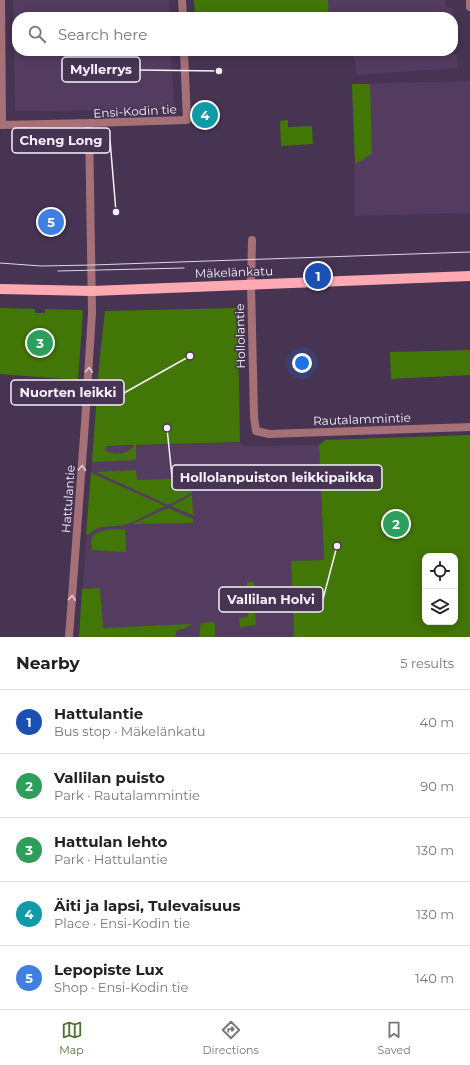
<!DOCTYPE html>
<html lang="en">
<head>
<meta charset="utf-8">
<style>
	:root { --surface:#fff; --page:#f6f6f6; --text:#222; --muted:#767676; --line:#e0e0e0; --accent:#4f7034 }
	body { margin:0; font-family:Montserrat,sans-serif; background:var(--page); color:var(--text) }
	.controls { position:absolute; right:12px; bottom:12px; display:grid; overflow:hidden; border-radius:8px; box-shadow:0 2px 10px #0003 }
	.controls button { width:36px; height:36px; display:grid; place-items:center; padding:0; border:0; border-bottom:1px solid var(--line); background:var(--surface); color:var(--text); font:20px sans-serif }
	.you { position:absolute; left:302px; top:363px; width:14px; height:14px; margin:-10px; border:3px solid #fff; border-radius:50%; background:#1a73e8; box-shadow:0 0 0 6px #1a73e833 }
	.badge { display:grid; place-items:center; width:26px; height:26px; border-radius:50%; background:var(--accent); color:#fff; font-size:13px; font-weight:700 }
	.pin { position:absolute; translate:-50% -50%; border:2px solid #fff; box-shadow:0 1px 4px #0006 }
	.list { margin:0; padding:0; list-style:none }
	h2 { display:flex; justify-content:space-between; align-items:center; height:52px; margin:0; padding:0 16px; font-size:17px }
	h2 small { font-size:13px; font-weight:400; color:var(--muted) }
	.list li { display:grid; grid-template-columns:26px 1fr auto; gap:12px; align-items:center; box-sizing:border-box; height:64px; padding:0 16px; border-top:1px solid var(--line) }
	.list b { display:block; font-size:15px; white-space:nowrap }
	.list p { margin:0; font-size:13px; white-space:nowrap; color:var(--muted) }
	.list em { font-size:13px; font-style:normal; color:var(--muted) }
	.icon { flex:none; width:22px; height:22px; fill:none; stroke:currentColor; stroke-width:2; stroke-linecap:round; stroke-linejoin:round }
	.map { position:relative; flex:none; width:470px; height:637px; overflow:hidden }
	.search { position:absolute; background:var(--surface); box-shadow:0 2px 10px #0003; left:12px; right:12px; top:12px; height:44px; display:flex; align-items:center; gap:10px; box-sizing:border-box; padding:0 14px; border-radius:16px; color:var(--muted); font-size:15px }
	.sheet { height:372px; background:var(--surface) }
	nav { display:flex; justify-content:space-around; align-items:center; box-sizing:border-box; height:56px; border-top:1px solid var(--line); background:var(--surface); font-size:11px; color:var(--muted) }
	nav a { display:grid; justify-items:center; gap:2px }
	nav .on { color:var(--accent) }
	.map>svg:first-child { display:block }
	.built { fill:#533c60 }
	.green { fill:#427606; fill-rule:evenodd }
	.lines { fill:none; stroke-linecap:round; stroke-linejoin:round }
	.minor { stroke:#a57176; stroke-width:8 }
	.primary { stroke:#ffaab2; stroke-width:10 }
	.tram { stroke:#dfd7e5; stroke-width:1 }
	.oneway { stroke:#dfcbd4 }
	.labels { text-anchor:middle; dominant-baseline:central; stroke-width:3; stroke-linejoin:round; paint-order:stroke }
	.street-label { font-size:12px; fill:#f8f1fd; stroke:#473352 }
	.leader { fill:none; stroke:#f8f1fd; stroke-width:1.5 }
	.callout-dot { fill:#f8f1fd; stroke:#473352; stroke-width:1.5 }
	.callout { fill:#473352; stroke:#f8f1fd; stroke-width:1.5 }
	.callout-label { font-size:13px; text-anchor:middle; font-weight:bold; fill:#f8f1fd }
</style>
</head>
<body>
<div class="map">
<svg width="470" height="637" viewBox="0 0 470 637">
	<rect width="100%" height="100%" fill="#473352"/>
	<path class="built" d="M13,0h156l1,17h-153v34h154l3,59 -159,1z
		M328,0h118v7l8,2 1,18 3,5h-5v-15h-124z
		M353,51h87l1,4h16v13l-100,7z
		M470,81v132l-115,3v-52l-3,-80z
		M240,442l5,4 74,-1 5,115 -33,1 3,76h-215l14,-190z"/>
	<path class="green" d="M194,0h134l1,17h-134z
		M352,84h18l2,70 -17,10z
		M288,120v7l24,-1 1,18 -32,2 -1,-25z
		M0,308l35,1v4h10v-4l38,1 -5,70 -78,-6z
		M236,308l3,71 1,63 -104,3v15l-44,2 7,-97 6,-54zM107,446l26,-1 1,1c-7,8 -18,10 -28,5l-1,-1z
		M470,350v25l-79,4 -1,-27z
		M470,435v202h-176l-3,-76 33,-1 -5,-115 6,-5zM425,556h30v66h-30z
		M136,470l1,10 54,-2 1,15 -24,12 -72,-33z
		M91,473l74,33c-13,6 -27,15 -41,19 -15,3 -24,-2 -36,10l-2,-1z
		M192,495l1,20 -22,-9z
		M168,508l25,11v4l-61,1z
		M125,529l1,23 -34,-2 -1,-10c5,-13 23,-10 34,-11z
		M247,582h7l2,43 -16,2 -1,-9 9,-1z
		M100,588l3,40 89,-4 -9,5 -6,1 -2,7h-96l3,-48z
		M215,622v15h-16l2,-14z"/>
	<g class="lines">
		<path class="minor" d="M1,0l1,125 87,-2
			M182,0l1,17
			M470,0v7
			M252,240l-1,44 3,133 2,14 13,3 201,-7
			M69,637l16,-214 7,-110 -3,-190 98,-3 -3,-69"/>
		<path class="primary" d="M0,289l92,2 378,-15"/>
		<path class="tram" d="M0,263l41,3 51,-1 378,-13
			M58,271l126,-3"/>
	</g>
	<defs><path id="oneway-chevron" d="M-2-3.5L2.5 0L-2 3.5" fill="none" stroke-width="1.6" stroke-linecap="round" stroke-linejoin="round"/></defs>
	<g class="oneway">
		<use href="#oneway-chevron" transform="translate(89 370) rotate(-87)"/>
		<use href="#oneway-chevron" transform="translate(82 468) rotate(-86)"/>
		<use href="#oneway-chevron" transform="translate(72 598) rotate(-86)"/>
	</g>
	<g class="labels">
		<g class="street-label">
			<text transform="translate(135 111) rotate(-3)">Ensi-Kodin tie</text>
			<text transform="translate(234 272) rotate(-2)">Mäkelänkatu</text>
			<text transform="translate(240 336) rotate(-91)">Hollolantie</text>
			<text transform="translate(362 419) rotate(-2)">Rautalammintie</text>
			<text transform="translate(68 499) rotate(-86)">Hattulantie</text>
		</g>
	</g>
	<path class="leader" d="M219 71L140 70M116 212L110 140M190 356L124 393M167 428L172 477M337 546L323 599"/>
	<g class="callout-dot">
		<circle cx="219" cy="71" r="4"/>
		<circle cx="116" cy="212" r="4"/>
		<circle cx="190" cy="356" r="4"/>
		<circle cx="167" cy="428" r="4"/>
		<circle cx="337" cy="546" r="4"/>
	</g>
	<g class="callout">
		<rect x="62" y="57" width="78" height="25" rx="4"/>
		<rect x="12" y="128" width="98" height="25" rx="4"/>
		<rect x="11" y="380" width="113" height="25" rx="4"/>
		<rect x="172" y="465" width="210" height="25" rx="4"/>
		<rect x="219" y="587" width="104" height="25" rx="4"/>
	</g>
	<g class="callout-label">
		<text x="101" y="74">Myllerrys</text>
		<text x="61" y="145">Cheng Long</text>
		<text x="68" y="397">Nuorten leikki</text>
		<text x="277" y="482">Hollolanpuiston leikkipaikka</text>
		<text x="271" y="604">Vallilan Holvi</text>
	</g>
</svg>
<div class="controls">
<button><svg class="icon" aria-label="locate" viewBox="0 0 24 24"><circle cx="12" cy="12" r="6"/><path d="M12 2v4M12 18v4M2 12h4M18 12h4"/></svg></button>
<button><svg class="icon" aria-label="layers" viewBox="0 0 24 24"><path d="M12 4l9 5-9 5-9-5zM3 14l9 5 9-5"/></svg></button>
</div>
<div class="you"></div>
<div class="pin badge" style="left:318px;top:276px;background:#1a4fb4">1</div>
<div class="pin badge" style="left:396px;top:524px;background:#2e9e5b">2</div>
<div class="pin badge" style="left:40px;top:343px;background:#2e9e5b">3</div>
<div class="pin badge" style="left:205px;top:115px;background:#0f9aa8">4</div>
<div class="pin badge" style="left:51px;top:222px;background:#3f7fe0">5</div>
<div class="search"><svg class="icon" aria-label="search" viewBox="0 0 24 24"><circle cx="10" cy="10" r="6"/><path d="M15 15l6 6"/></svg>Search here</div>
</div>
<section class="sheet">
<h2>Nearby<small>5 results</small></h2>
<ul class="list">
<li><span class="badge" style="background:#1a4fb4">1</span><div><b>Hattulantie</b><p>Bus stop · Mäkelänkatu</p></div><em>40 m</em></li>
<li><span class="badge" style="background:#2e9e5b">2</span><div><b>Vallilan puisto</b><p>Park · Rautalammintie</p></div><em>90 m</em></li>
<li><span class="badge" style="background:#2e9e5b">3</span><div><b>Hattulan lehto</b><p>Park · Hattulantie</p></div><em>130 m</em></li>
<li><span class="badge" style="background:#0f9aa8">4</span><div><b>Äiti ja lapsi, Tulevaisuus</b><p>Place · Ensi-Kodin tie</p></div><em>130 m</em></li>
<li><span class="badge" style="background:#3f7fe0">5</span><div><b>Lepopiste Lux</b><p>Shop · Ensi-Kodin tie</p></div><em>140 m</em></li>
</ul>
</section>
<nav>
<a class="on"><svg class="icon" aria-label="map" viewBox="0 0 24 24"><path d="M3 6l6-2 6 2 6-2v14l-6 2-6-2-6 2zM9 4v14M15 6v14"/></svg>Map</a>
<a><svg class="icon" aria-label="directions" viewBox="0 0 24 24"><path d="M12 3l9 9-9 9-9-9zM9 14v-3h6M13 9l2 2-2 2"/></svg>Directions</a>
<a><svg class="icon" aria-label="saved" viewBox="0 0 24 24"><path d="M7 4h10v16l-5-4-5 4z"/></svg>Saved</a>
</nav>
</body>
</html>
